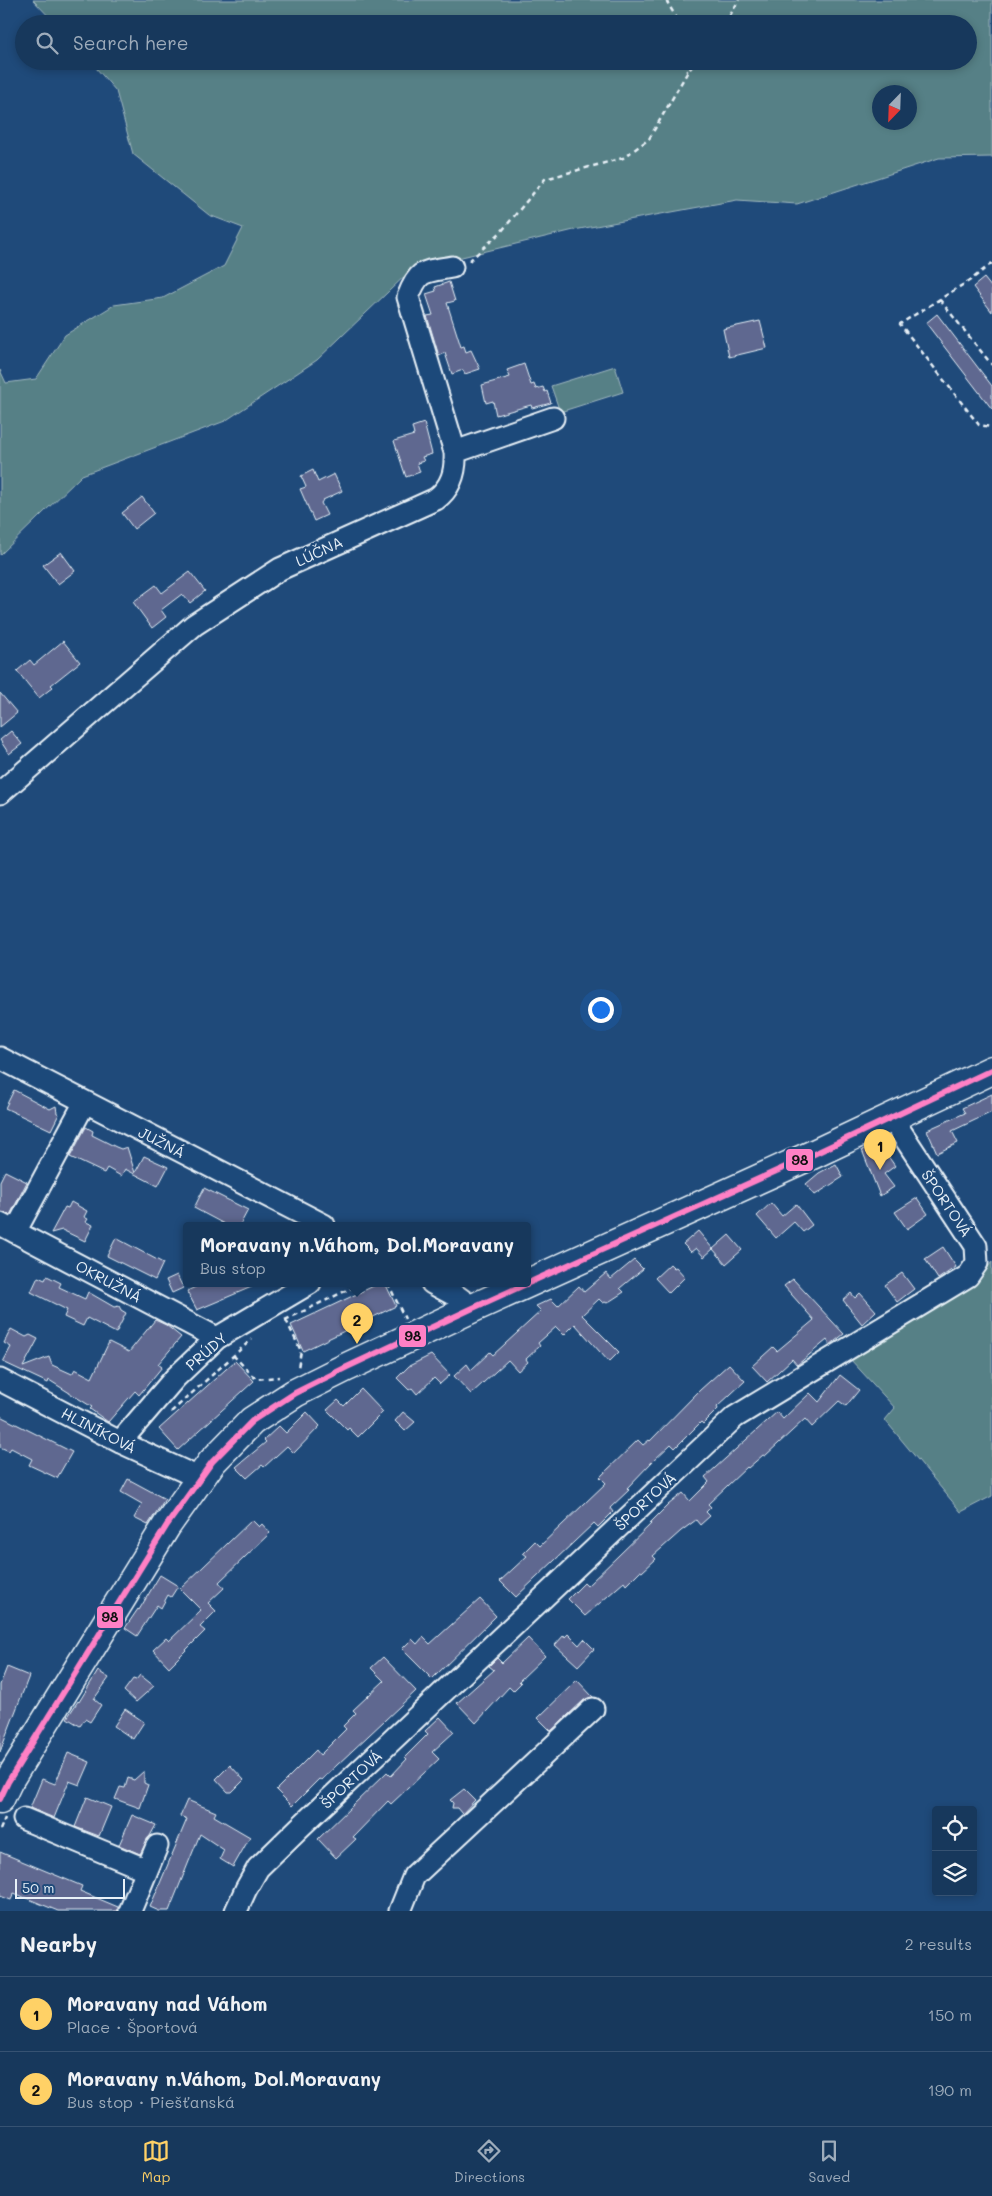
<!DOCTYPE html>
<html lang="en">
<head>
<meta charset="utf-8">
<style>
	:root { --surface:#17385c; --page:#203f62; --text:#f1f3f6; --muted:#9eacbb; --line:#365272; --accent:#ffd166 }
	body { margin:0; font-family:Mali,sans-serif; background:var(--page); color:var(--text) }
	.controls { position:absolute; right:15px; bottom:15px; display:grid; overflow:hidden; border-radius:5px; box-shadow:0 2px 8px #0003 }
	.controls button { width:45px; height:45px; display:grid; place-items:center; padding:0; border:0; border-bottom:1px solid var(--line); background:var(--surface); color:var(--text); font:25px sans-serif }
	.compass { position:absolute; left:872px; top:85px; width:45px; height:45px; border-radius:50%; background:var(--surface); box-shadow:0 2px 8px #0003; rotate:203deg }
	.scale { position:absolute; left:15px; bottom:12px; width:110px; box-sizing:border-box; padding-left:5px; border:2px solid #e8f1f8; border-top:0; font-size:14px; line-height:18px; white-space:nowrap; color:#e8f1f8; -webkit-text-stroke:4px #1f4a7a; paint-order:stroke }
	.you { position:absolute; left:600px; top:1009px; width:18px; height:18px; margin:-12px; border:4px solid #fff; border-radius:50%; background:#1a73e8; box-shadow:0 0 0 8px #1a73e833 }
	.badge { display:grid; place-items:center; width:32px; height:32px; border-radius:50%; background:var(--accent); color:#111; font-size:16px; font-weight:700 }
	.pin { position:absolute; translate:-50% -41px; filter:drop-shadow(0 1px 2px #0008) }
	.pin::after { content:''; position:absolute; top:26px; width:18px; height:15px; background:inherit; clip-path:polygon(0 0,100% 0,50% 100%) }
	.popup { position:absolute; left:183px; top:1222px; width:348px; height:65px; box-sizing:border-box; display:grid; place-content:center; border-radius:5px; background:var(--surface); filter:drop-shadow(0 1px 4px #0005); font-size:16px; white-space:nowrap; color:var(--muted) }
	.popup b { font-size:19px; color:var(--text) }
	.popup::after { content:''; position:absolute; left:50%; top:100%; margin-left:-10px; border:10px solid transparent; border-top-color:var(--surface) }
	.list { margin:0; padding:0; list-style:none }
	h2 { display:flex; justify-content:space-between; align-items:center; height:65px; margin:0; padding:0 20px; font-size:21px }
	h2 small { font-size:16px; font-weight:400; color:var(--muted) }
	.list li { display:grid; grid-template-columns:32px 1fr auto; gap:15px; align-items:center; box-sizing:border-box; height:75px; padding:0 20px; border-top:1px solid var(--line) }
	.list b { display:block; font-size:19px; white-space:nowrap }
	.list p { margin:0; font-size:16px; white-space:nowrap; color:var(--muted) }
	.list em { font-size:16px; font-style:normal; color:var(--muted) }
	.icon { flex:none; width:28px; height:28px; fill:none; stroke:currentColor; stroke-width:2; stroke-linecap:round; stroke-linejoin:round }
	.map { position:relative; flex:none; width:992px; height:1911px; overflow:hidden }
	.search { position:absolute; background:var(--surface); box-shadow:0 2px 8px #0003; left:15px; right:15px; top:15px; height:55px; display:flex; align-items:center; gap:12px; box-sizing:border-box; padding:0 18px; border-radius:28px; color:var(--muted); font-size:19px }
	.sheet { height:215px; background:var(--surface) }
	nav { display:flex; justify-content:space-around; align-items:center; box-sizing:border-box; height:70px; border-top:1px solid var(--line); background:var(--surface); font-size:14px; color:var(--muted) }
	nav a { display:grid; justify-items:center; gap:2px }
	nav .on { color:var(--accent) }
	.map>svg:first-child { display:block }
	.green { fill:#578086; stroke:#a0b8bf; fill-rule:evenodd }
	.building { fill:#5f6890; stroke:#e8f1f8 }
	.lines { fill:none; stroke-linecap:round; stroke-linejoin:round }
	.minor-casing { stroke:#e8f1f8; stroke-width:25 }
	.major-casing { stroke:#e8f1f8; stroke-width:31 }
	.path { stroke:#e8f1f8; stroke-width:2.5; stroke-dasharray:5 4; stroke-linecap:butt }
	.minor { stroke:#1f4a7a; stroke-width:21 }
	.major { stroke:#1f4a7a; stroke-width:28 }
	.bus-1-casing { stroke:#1f4a7a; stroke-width:10 }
	.bus-1 { stroke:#ff80c5; stroke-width:6 }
	.labels { text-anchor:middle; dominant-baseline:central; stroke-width:4.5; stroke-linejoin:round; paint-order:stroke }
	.street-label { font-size:15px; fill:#e8f1f8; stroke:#1f4a7a }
	.line-badge { stroke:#1f4a7a; stroke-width:2 }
	.pale-badge-label { font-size:14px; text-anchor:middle; font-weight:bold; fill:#111 }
</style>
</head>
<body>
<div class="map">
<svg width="992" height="1911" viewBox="0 0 992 1911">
	<rect width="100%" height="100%" fill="#1f4a7a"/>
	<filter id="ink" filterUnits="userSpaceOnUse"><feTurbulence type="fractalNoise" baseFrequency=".02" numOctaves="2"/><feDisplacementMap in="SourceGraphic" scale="10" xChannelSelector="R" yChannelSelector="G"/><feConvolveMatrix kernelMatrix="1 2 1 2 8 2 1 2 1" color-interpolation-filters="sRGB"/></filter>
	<g filter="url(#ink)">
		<path class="green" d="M33,0h959v157l-53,1 -142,46 -60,-4 -163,30 -162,39 -95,91 -92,61 -143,54 -82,80v-185l6,13 30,-4 29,-44 49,-30 49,-7 61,-32 19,-38 -34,-13 -76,-61 -17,-63 -26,-30h878v-37h-912zM880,92h30v30h-30z
			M615,366l8,26 -63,20 -9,-26z
			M992,1262v234l-31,16 -76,-92 10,-12 -45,-49 130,-82z"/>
		<path class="building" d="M984,278l8,10v24l-19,-25z
			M449,282l6,19 -8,2 14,44 3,-1 2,6 5,-2 9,19 -15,5 -2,-4 -11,4 -7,-21 -6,3 -12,-40 6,-1 -7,-21 10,-3 -1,-4z
			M937,314l55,72v23l-66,-86z
			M760,321l7,27 -38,9 -6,-28z
			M524,364l7,21 3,-1 2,5 7,-2 2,5 2,-1 4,12 -19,5 -1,-3 -35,10 -3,-14 -7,2 -4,-18 28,-8 -3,-7z
			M424,423l8,31 -10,3 2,4 -7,2 3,9 -14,5 -12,-36 20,-6 -2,-8z
			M313,470l5,12 16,-8 8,17 -19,9 -2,3 6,12 -13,6 -14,-32 6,-2 -5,-11z
			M142,497l12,16 -20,16 -12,-16z
			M61,552l14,19 -17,13 -15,-19z
			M190,572l15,19 -15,12 -8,-9 -21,16 5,7 -14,11 -19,-26 23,-17 6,8z
			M63,641l17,21 -29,23 2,2 -14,11 -22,-27 13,-11 4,5z
			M0,693l17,20 -17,14z
			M11,731l11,13 -13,10 -9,-14z
			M14,1090l36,19 6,-3 1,7 2,1 -8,16 -46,-22z
			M992,1094v18l-40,19 6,12 -21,10 -10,-23 38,-17 -3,-5z
			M86,1127l7,4 -1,4 24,12 5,2 6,-2 8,26 9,-17 24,11 -10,19 -33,-17 -4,7 -14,-8 -3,5 -34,-16z
			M866,1148l8,12 11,-8 10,14 -11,8 10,13 -14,9 -18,-46z
			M836,1164l7,13 -28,18 -9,-11 13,-11z
			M5,1171l22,11 -17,33 -10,-3v-31z
			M204,1188l44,22 -8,15h-14l-32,-17z
			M917,1198l11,16 -21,15 -12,-17z
			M71,1202l16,9 -3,6 4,2 -2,3 7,3 -8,16 -23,-11 -11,3 14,-26 3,1z
			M771,1203l11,13 14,-12 16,21 -9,7 -9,-10 -18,16 -19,-22z
			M698,1231l15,18 -9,8 -8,-9 -5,4 -8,-8z
			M729,1235l13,15 -16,14 -13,-15z
			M116,1238l47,25 -8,17 -48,-24z
			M943,1247l13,20 -18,12 -13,-20z
			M634,1260l9,9 -23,19 4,4 -17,11 -2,-1 -2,1 -4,-4 -17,16 37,37 -10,10 -34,-38 -11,11 -8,-8 -18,16 2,3 -14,13 2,3 -10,9 -10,-11 -37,34 -17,-18 13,-12 4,6 19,-18 3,3 48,-44 -5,-5 15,-7 7,7 21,-20 5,6 22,-19 5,6z
			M670,1264l4,4 2,-1 9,10 -16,16 -14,-15z
			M902,1273l12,16 -17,13 -12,-17z
			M177,1275l6,13 -11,5 -6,-13z
			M47,1276l14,7 -2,4 26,12 3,-7 26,15 5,-1 2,4 5,3 -10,20 -29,-15 -4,8 -19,-9 3,-7 -36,-18 7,-15 7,3z
			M793,1279l51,55 -14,11 -3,-5 -30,25 -5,-6 -25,23 -15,-16 21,-19 4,4 37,-31 -30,-34z
			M204,1283h57l-64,27 -10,-19z
			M380,1283h5l11,23 -93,45 -12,-26z
			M851,1293l4,5 5,-5 16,18 -14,13 -19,-24z
			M155,1320l11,5 15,12 -23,27 4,3 -23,28 -4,-4 -27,31 -18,-13 2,-2 -43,-27 -1,3 -45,-21 8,-15 -7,-4 7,-14 15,8 4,-2 8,4 -15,28 26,-10 3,8 20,9 3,-5 17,9 17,-36 20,10z
			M431,1355l19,20 -10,9 -6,-6 -17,16 -5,-6 -3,2 -12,-12 12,-12z
			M235,1361l19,20 -76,69 -19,-21z
			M729,1364l16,17 -28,26 1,2 -15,15 -2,-2 -26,26 -4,-4 -19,18 -25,26 2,2 -19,18 3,4 -15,15 -4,-4 -78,74 -16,-16 27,-25 -4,-3 12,-12 5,5 66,-63 -6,-6 38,-37 5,5 6,-5 1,1 50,-51z
			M840,1375l19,15 -13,16 -7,-5 -27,26 -7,-8 -40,37 -2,-1 -15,13 -1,-1 -39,37 3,3 -5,5 4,4 -10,9 -4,-5 -15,11 -28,25 3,3 -14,13 -2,-1 -14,14 -2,-3 -39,34 -17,-17 16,-16 3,3 64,-62 -1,-1 18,-18 15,-12 7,8 19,-19 -4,-5 72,-65 6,7 27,-26 9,9z
			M361,1389l22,23 -25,25 -9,-9 -2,2 -20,-20 11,-10 6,6z
			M307,1412l13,14 -26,27 -7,-7 -23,21 -2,-2 -15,13 -11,-11 30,-25 -2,-2 15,-14 7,7z
			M403,1412l12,10 -10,9 -10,-10z
			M0,1416l72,36 -15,26 -28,-13 3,-6 -21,-11 -2,3 -9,-4z
			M128,1479l37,20 -17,26 -14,-7 8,-14 -21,-12z
			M252,1520l7,7 3,-3 8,9 -51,49 5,6 -16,15 8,8 -16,16 5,4 -36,36 -16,-17 13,-12 3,3 32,-31 -21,-21z
			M160,1575l18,11 -7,11 -3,-2 -7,13 -4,-3 -20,31 -12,-8 13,-19 1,1z
			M480,1599l16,17 -64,63 -30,-30 10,-10 5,5 6,-7 7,7z
			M568,1634l11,11 5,-6 10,10 -16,17 -23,-21 9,-10 1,2z
			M528,1638l17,18 -26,25 2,2 -8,8 -4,-4 -33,36 -19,-20 37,-33 -5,-4 8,-8 5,5z
			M383,1657l33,34 -95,89 -2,-1 -27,27 -16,-16 40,-40 4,5 26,-26 -3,-3 13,-13 -3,-3 31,-29 -13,-13z
			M7,1667l22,9 -29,76v-67z
			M98,1671l11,7 -15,21 7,6 -11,17 -5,-3 -5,7 -13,-8 11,-17 1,1z
			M140,1675l14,11 -18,16 -12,-11 9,-12 3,1z
			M577,1680l16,17 -9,3 -33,31 -13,-13z
			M125,1709l19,13 -11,17 -19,-13z
			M440,1717l14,15 -22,20 7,7 -48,45 -3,-3 -35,36 3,2 -20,19 -18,-19 69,-67 4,4 16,-17 -2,-2 23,-23 -3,-3z
			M68,1753l22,9 -10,23 -11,-4 -15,37 -24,-10 12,-29 13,5z
			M230,1765l14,15 -12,12h-4l-12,-13z
			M144,1771v12l4,2 -8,23 -25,-9 5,-12 5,1 3,-10 6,2z
			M464,1789l11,11 -13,14 -5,-6h-5l1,-5 -3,-3z
			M87,1797l24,10 -12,29 -24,-9z
			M187,1800l29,12 -2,4 36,21 -17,30 -13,-8 4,-9 -24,-16 -31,77h-10l-9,-4 37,-88 -7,-3z
			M132,1815l24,10 -16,29 -21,-9z
			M0,1852l82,34 -2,5 38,16v4h-60l-44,-18 -3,7 -11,-4z"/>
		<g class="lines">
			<defs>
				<path id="minor" d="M455,452l98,-34
					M0,793l194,-168 86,-56 156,-70c16,-12 20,-28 19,-47l-47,-155c11,-28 15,-25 44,-30
					M0,1058l324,167
					M0,1224l217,114
					M15,1232l70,-130
					M432,1283l26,14 15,11
					M0,1380l120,62 79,36
					M120,1442l55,-64 42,-40 93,-55
					M24,1819l123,51
					M130,1911l27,-65
					M236,1911l10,-22 12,-21 42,-41 435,-410 233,-141 9,-13 -1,-17 -85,-129
					M400,1911l14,-35 179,-167"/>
				<path id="major" d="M0,1799l8,-17 159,-257 45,-63 40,-41 43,-28 52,-26 126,-59 341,-154 178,-84"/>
			</defs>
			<use href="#minor" class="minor-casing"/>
			<use href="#major" class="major-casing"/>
			<path class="path" d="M666,0l14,24
				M725,24l14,-24
				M686,61l1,11
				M469,261l32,-29 44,-53 78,-21 26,-19 38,-66 9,-12
				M992,263l-20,16 -72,45 79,101 13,2
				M940,300l52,65
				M388,1283l17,36
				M285,1320l77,-37
				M286,1320l15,31 -3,17
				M233,1355l23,24 23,-2
				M171,1412l81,-73
				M0,1830l5,-12"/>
			<use href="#minor" class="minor"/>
			<use href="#major" class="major"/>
			<defs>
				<path id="bus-1" d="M0,1799l8,-17 159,-257 45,-63 40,-41 43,-28 52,-26 126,-59 341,-154 178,-84"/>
			</defs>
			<use href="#bus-1" class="bus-1-casing"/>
			<use href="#bus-1" class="bus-1"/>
		</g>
	</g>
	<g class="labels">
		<g class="street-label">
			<text transform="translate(319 551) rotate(-25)">LÚČNA</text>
			<text transform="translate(162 1142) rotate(27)">JUŽNÁ</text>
			<text transform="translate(947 1203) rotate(56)">ŠPORTOVÁ</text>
			<text transform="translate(109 1281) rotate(28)">OKRUŽNÁ</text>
			<text transform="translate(206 1351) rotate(-41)">PRÚDY</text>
			<text transform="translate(99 1430) rotate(27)">HLINÍKOVÁ</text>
			<text transform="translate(645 1501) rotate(-43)">ŠPORTOVÁ</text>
			<text transform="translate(351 1779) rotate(-43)">ŠPORTOVÁ</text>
		</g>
	</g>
	<g class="line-badge">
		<rect x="785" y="1148" width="29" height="24" rx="5" fill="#ff80c5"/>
		<rect x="398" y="1324" width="29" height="24" rx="5" fill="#ff80c5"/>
		<rect x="96" y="1605" width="28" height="24" rx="5" fill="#ff80c5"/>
	</g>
	<g class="pale-badge-label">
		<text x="800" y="1165">98</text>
		<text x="413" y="1341">98</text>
		<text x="110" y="1622">98</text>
	</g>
</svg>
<div class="controls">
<button><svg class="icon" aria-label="locate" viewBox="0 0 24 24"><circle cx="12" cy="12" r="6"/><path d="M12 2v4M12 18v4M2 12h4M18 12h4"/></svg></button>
<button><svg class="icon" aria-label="layers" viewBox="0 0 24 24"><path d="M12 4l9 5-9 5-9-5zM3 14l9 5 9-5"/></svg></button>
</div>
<svg class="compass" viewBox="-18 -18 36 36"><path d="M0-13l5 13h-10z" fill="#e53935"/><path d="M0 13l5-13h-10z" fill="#9eacbb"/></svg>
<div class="scale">50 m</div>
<div class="you"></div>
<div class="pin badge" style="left:880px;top:1170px">1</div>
<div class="pin badge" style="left:357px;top:1344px">2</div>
<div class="popup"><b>Moravany n.Váhom, Dol.Moravany</b>Bus stop</div>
<div class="search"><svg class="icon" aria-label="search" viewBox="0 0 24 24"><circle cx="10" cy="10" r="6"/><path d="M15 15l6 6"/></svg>Search here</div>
</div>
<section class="sheet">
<h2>Nearby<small>2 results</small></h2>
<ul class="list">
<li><span class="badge">1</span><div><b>Moravany nad Váhom</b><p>Place · Športová</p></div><em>150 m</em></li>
<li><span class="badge">2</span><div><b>Moravany n.Váhom, Dol.Moravany</b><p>Bus stop · Piešťanská</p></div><em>190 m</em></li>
</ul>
</section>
<nav>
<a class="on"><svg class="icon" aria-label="map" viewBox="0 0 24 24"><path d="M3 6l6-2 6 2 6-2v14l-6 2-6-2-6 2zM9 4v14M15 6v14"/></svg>Map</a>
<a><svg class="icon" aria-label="directions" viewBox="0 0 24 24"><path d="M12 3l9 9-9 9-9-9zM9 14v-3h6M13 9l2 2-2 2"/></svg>Directions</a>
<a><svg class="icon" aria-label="saved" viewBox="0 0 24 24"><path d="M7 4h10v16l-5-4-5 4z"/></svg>Saved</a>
</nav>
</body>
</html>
